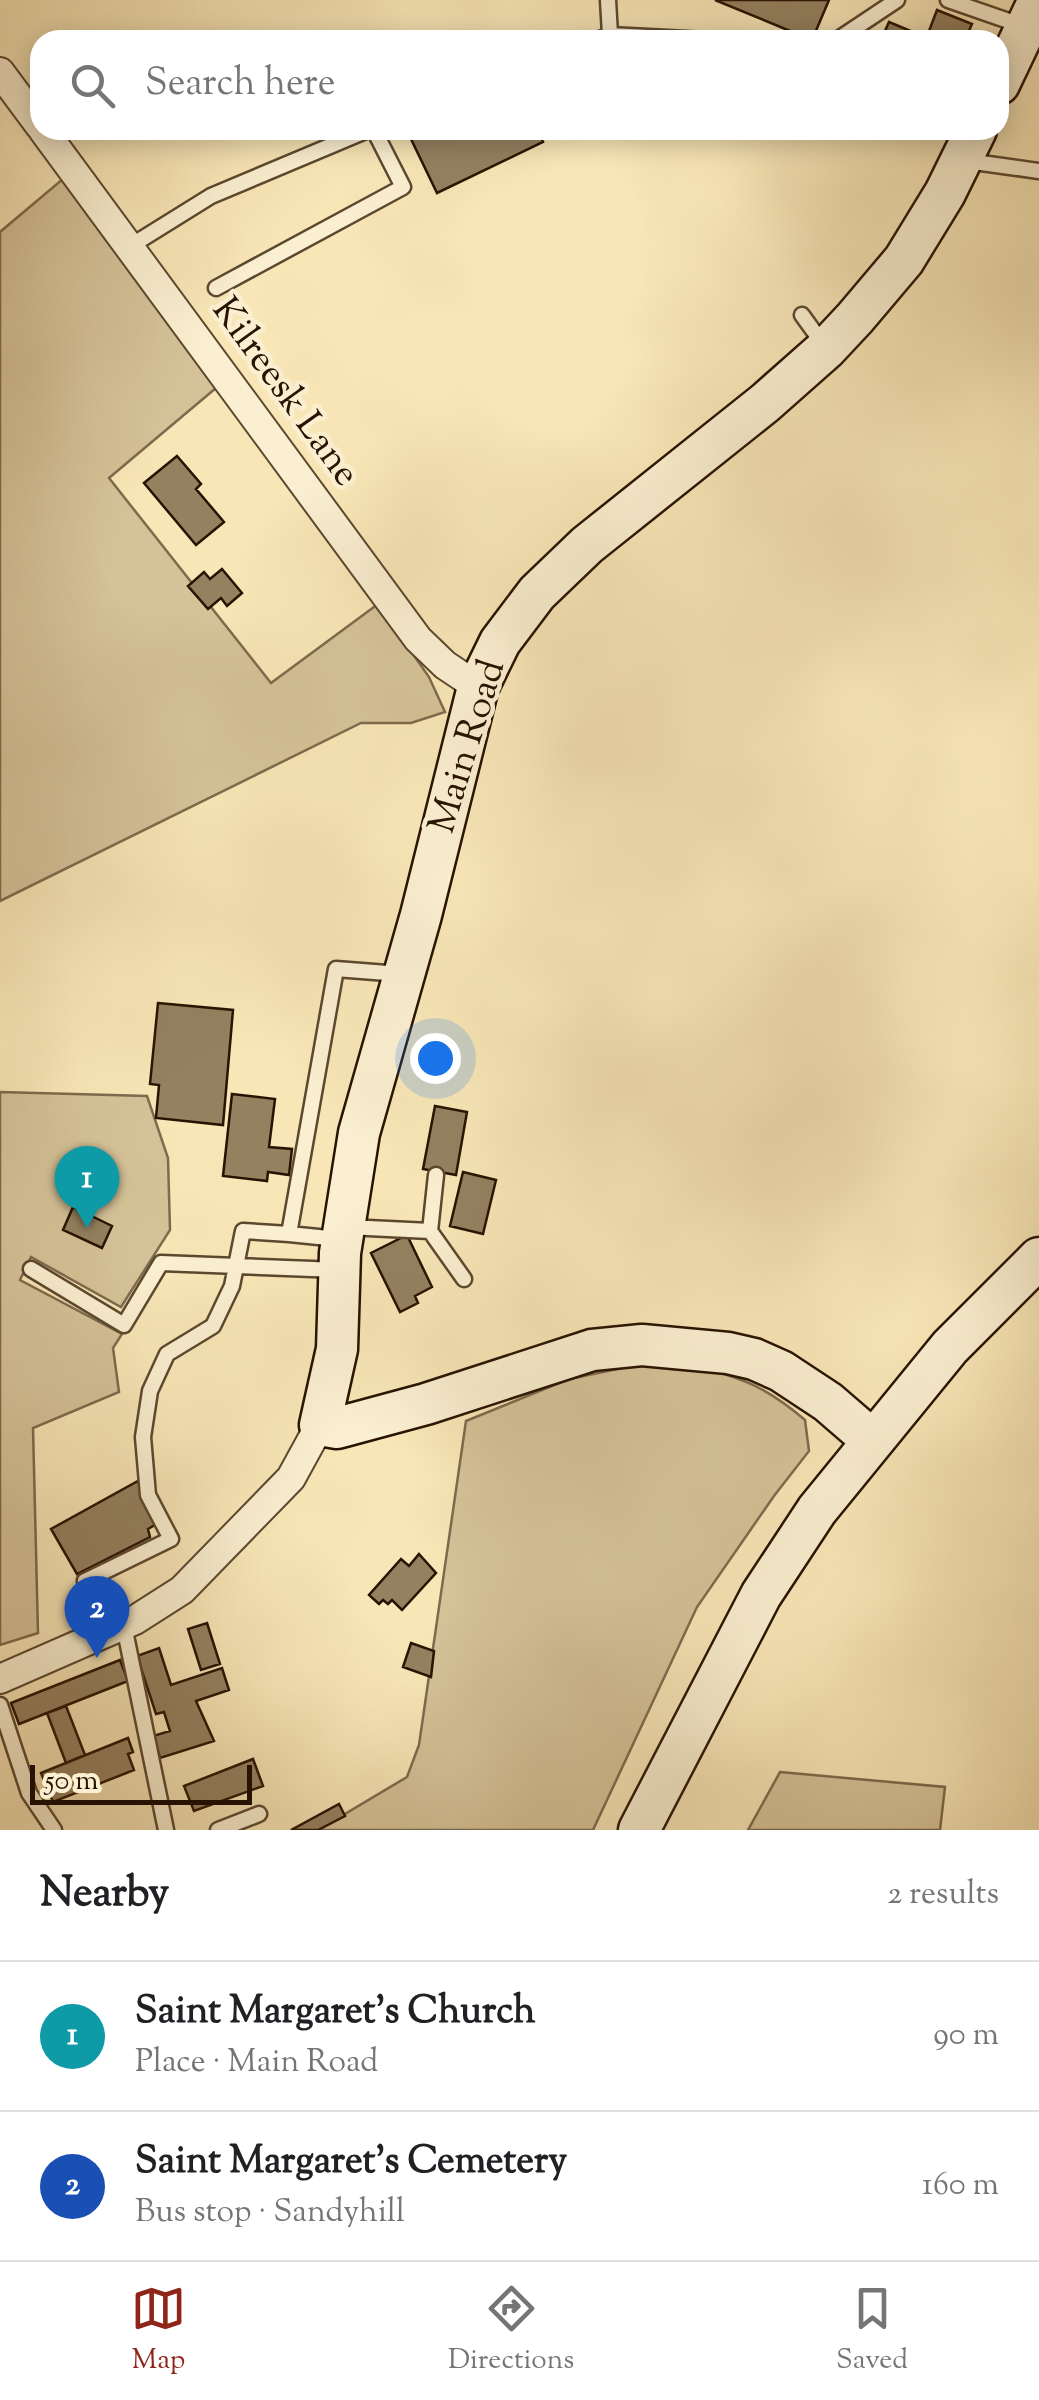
<!DOCTYPE html>
<html lang="en">
<head>
<meta charset="utf-8">
<style>
	:root { --surface:#fff; --page:#f6f6f6; --text:#202124; --muted:#757577; --line:#e0e0e0; --accent:#8f2418 }
	body { margin:0; font-family:"Sorts Mill Goudy",serif; background:var(--page); color:var(--text) }
	.scale { position:absolute; left:30px; bottom:25px; width:222px; box-sizing:border-box; padding-left:10px; border:5px solid #281302; border-top:0; font-size:28px; line-height:35px; white-space:nowrap; color:#281302; -webkit-text-stroke:8px #faefd0; paint-order:stroke }
	.you { position:absolute; left:435px; top:1058px; width:35px; height:35px; margin:-25px; border:8px solid #fff; border-radius:50%; background:#1a73e8; box-shadow:0 0 0 15px #1a73e833 }
	.badge { display:grid; place-items:center; width:65px; height:65px; border-radius:50%; background:var(--accent); color:#fff; font-size:32px; font-weight:700 }
	.pin { position:absolute; translate:-50% -82px; filter:drop-shadow(0 2px 5px #0008) }
	.pin::after { content:''; position:absolute; top:52px; width:35px; height:30px; background:inherit; clip-path:polygon(0 0,100% 0,50% 100%) }
	.list { margin:0; padding:0; list-style:none }
	h2 { display:flex; justify-content:space-between; align-items:center; height:130px; margin:0; padding:0 40px; font-size:42px }
	h2 small { font-size:32px; font-weight:400; color:var(--muted) }
	.list li { display:grid; grid-template-columns:65px 1fr auto; gap:30px; align-items:center; box-sizing:border-box; height:150px; padding:0 40px; border-top:2px solid var(--line) }
	.list b { display:block; font-size:38px; white-space:nowrap }
	.list p { margin:0; font-size:32px; white-space:nowrap; color:var(--muted) }
	.list em { font-size:32px; font-style:normal; color:var(--muted) }
	.icon { flex:none; width:55px; height:55px; fill:none; stroke:currentColor; stroke-width:2; stroke-linecap:round; stroke-linejoin:round }
	.map { position:relative; flex:none; width:1039px; height:1830px; overflow:hidden }
	.search { position:absolute; background:var(--surface); box-shadow:0 5px 25px #0003; left:30px; right:30px; top:30px; height:110px; display:flex; align-items:center; gap:25px; box-sizing:border-box; padding:0 35px; border-radius:30px; color:var(--muted); font-size:38px }
	.sheet { height:430px; background:var(--surface) }
	nav { display:flex; justify-content:space-around; align-items:center; box-sizing:border-box; height:140px; border-top:2px solid var(--line); background:var(--surface); font-size:28px; color:var(--muted) }
	nav a { display:grid; justify-items:center; gap:5px }
	nav .on { color:var(--accent) }
	.map>svg:first-child { display:block }
	.green { fill:#d5c298; stroke:#7e6a4d; stroke-width:2.5 }
	.building { fill:#948160; stroke:#281302; stroke-width:2.5 }
	.lines { fill:none; stroke-linecap:round; stroke-linejoin:round }
	.lane-casing { stroke:#5c482f; stroke-width:19 }
	.street-casing { stroke:#5c482f; stroke-width:32 }
	.secondary-casing { stroke:#281302; stroke-width:45 }
	.lane { stroke:#faefd0; stroke-width:14 }
	.street { stroke:#faefd0; stroke-width:28 }
	.secondary { stroke:#faefd0; stroke-width:40 }
	.labels { text-anchor:middle; dominant-baseline:central; stroke-width:9; stroke-linejoin:round; paint-order:stroke }
	.street-label { font-size:38px; fill:#281302; stroke:#faefd0 }
</style>
</head>
<body>
<div class="map">
<svg width="1039" height="1830" viewBox="0 0 1039 1830">
	<rect width="100%" height="100%" fill="#f8e6b7"/>
	<filter id="stains"><feTurbulence type="fractalNoise" baseFrequency=".002" numOctaves="4"/><feColorMatrix values="0 0 0 0 .2 0 0 0 0 .09 0 0 0 0 .02 0 0 0 .5 -.17"/></filter>
	<radialGradient id="worn" r=".72"><stop offset=".6" stop-color="#630" stop-opacity="0"/><stop offset="1" stop-color="#630" stop-opacity=".3"/></radialGradient>
	<path class="green" d="M64,178l152,210 -107,90 162,205 107,-79 51,73 16,35 -34,11h-50l-361,178v-669z
		M0,1092l147,4 21,62 2,72 -49,77 -90,-50 -11,23 102,54 -9,14 6,44 -86,36 5,205 -38,12z
		M690,1364c51,14 74,21 115,56l4,31 -35,45 -77,111 -104,223h-275l89,-53 12,-32 47,-324 103,-42 68,-14z
		M780,1772l165,15 -5,43h-192z"/>
	<path class="building" d="M715,0h114l-17,40z
		M937,10l35,14 -4,9 13,7h-29l-23,-9z
		M889,22l43,18h-51z
		M429,130h108l6,12 -106,51 -26,-54z
		M177,456l24,28 -5,5 28,33 -28,23 -52,-62z
		M222,569l20,24 -15,13 -6,-8 -13,11 -20,-23 16,-14 6,7z
		M158,1003l75,7 -10,115 -67,-7 3,-33 -9,-1z
		M232,1094l43,5 -6,48 23,2 -3,26 -21,-3 -1,9 -44,-5z
		M435,1106l32,6 -11,63 -33,-6z
		M463,1172l33,8 -13,54 -33,-8z
		M73,1207l39,19 -10,22 -39,-18z
		M407,1235l25,52 -17,9 3,7 -18,9 -29,-59z
		M138,1481l22,41 -12,7 2,8 -73,37 -26,-45z
		M419,1554l17,19 -34,37 -10,-10 -4,4 -5,-4 -4,4 -10,-9 32,-36 8,7z
		M207,1623l13,41 -19,6 -13,-41z
		M411,1643l23,8 -3,26 -28,-10z
		M159,1648l12,37 51,-17 7,22 -33,11 18,40 -54,17 -7,-22 17,-5 -6,-19 -8,2 -19,-58z
		M120,1660l8,21 -109,43 -8,-21z
		M66,1706l19,49 -19,8 -19,-50z
		M128,1738l5,14 -5,2 6,16 -81,32 -12,-29z
		M253,1759l10,27 -69,25 -10,-25z
		M339,1804l6,12 -27,14h-27z"/>
	<g class="lines">
		<defs>
			<path id="lane" d="M608,0l2,35
				M948,0l75,26
				M597,40l13,-5 96,5
				M837,40l60,-40
				M967,161l72,10
				M129,247l82,-51 157,-66
				M216,288l187,-101 -29,-57
				M802,315l21,29
				M347,1227l83,4 6,-56
				M430,1231l34,48
				M289,1234l49,5
				M31,1269l93,56 37,-62 177,7
				M124,1626l42,204
				M95,1638l-10,-57 86,-42 -23,-44 -5,-58 7,-46 17,-37 46,-28 19,-40 11,-55 46,3 47,-265 64,5
				M0,1705l29,88 25,37
				M218,1830l41,-16"/>
			<path id="street" d="M0,72l40,54
				M43,130l375,509 27,26 33,22
				M0,1679l135,-59 47,-30 109,-112 29,-53"/>
			<path id="secondary" d="M999,84l40,-84
				M872,1440l-44,-38 -47,-31 -27,-12 -26,-6 -86,-8 -50,5 -166,54 -89,24 -17,-3 17,-76 3,-96 19,-120 62,-218 57,-228 22,-45 37,-49 50,-48 178,-142 61,-54 29,-31 49,-58 41,-67 31,-63
				M639,1830l122,-235 56,-85 133,-163 89,-89"/>
		</defs>
		<use href="#lane" class="lane-casing"/>
		<use href="#street" class="street-casing"/>
		<use href="#secondary" class="secondary-casing"/>
		<use href="#lane" class="lane"/>
		<use href="#street" class="street"/>
		<use href="#secondary" class="secondary"/>
	</g>
	<g class="labels">
		<g class="street-label">
			<text transform="translate(284 393) rotate(54)">Kilreesk Lane</text>
			<text transform="translate(469 747) rotate(-73)">Main Road</text>
		</g>
	</g>
	<rect width="100%" height="100%" filter="url(#stains)"/>
	<rect width="100%" height="100%" fill="url(#worn)"/>
</svg>
<div class="scale">50 m</div>
<div class="you"></div>
<div class="pin badge" style="left:87px;top:1228px;background:#0f9aa8">1</div>
<div class="pin badge" style="left:97px;top:1658px;background:#1a4fb4">2</div>
<div class="search"><svg class="icon" aria-label="search" viewBox="0 0 24 24"><circle cx="10" cy="10" r="6"/><path d="M15 15l6 6"/></svg>Search here</div>
</div>
<section class="sheet">
<h2>Nearby<small>2 results</small></h2>
<ul class="list">
<li><span class="badge" style="background:#0f9aa8">1</span><div><b>Saint Margaret's Church</b><p>Place · Main Road</p></div><em>90 m</em></li>
<li><span class="badge" style="background:#1a4fb4">2</span><div><b>Saint Margaret’s Cemetery</b><p>Bus stop · Sandyhill</p></div><em>160 m</em></li>
</ul>
</section>
<nav>
<a class="on"><svg class="icon" aria-label="map" viewBox="0 0 24 24"><path d="M3 6l6-2 6 2 6-2v14l-6 2-6-2-6 2zM9 4v14M15 6v14"/></svg>Map</a>
<a><svg class="icon" aria-label="directions" viewBox="0 0 24 24"><path d="M12 3l9 9-9 9-9-9zM9 14v-3h6M13 9l2 2-2 2"/></svg>Directions</a>
<a><svg class="icon" aria-label="saved" viewBox="0 0 24 24"><path d="M7 4h10v16l-5-4-5 4z"/></svg>Saved</a>
</nav>
</body>
</html>
